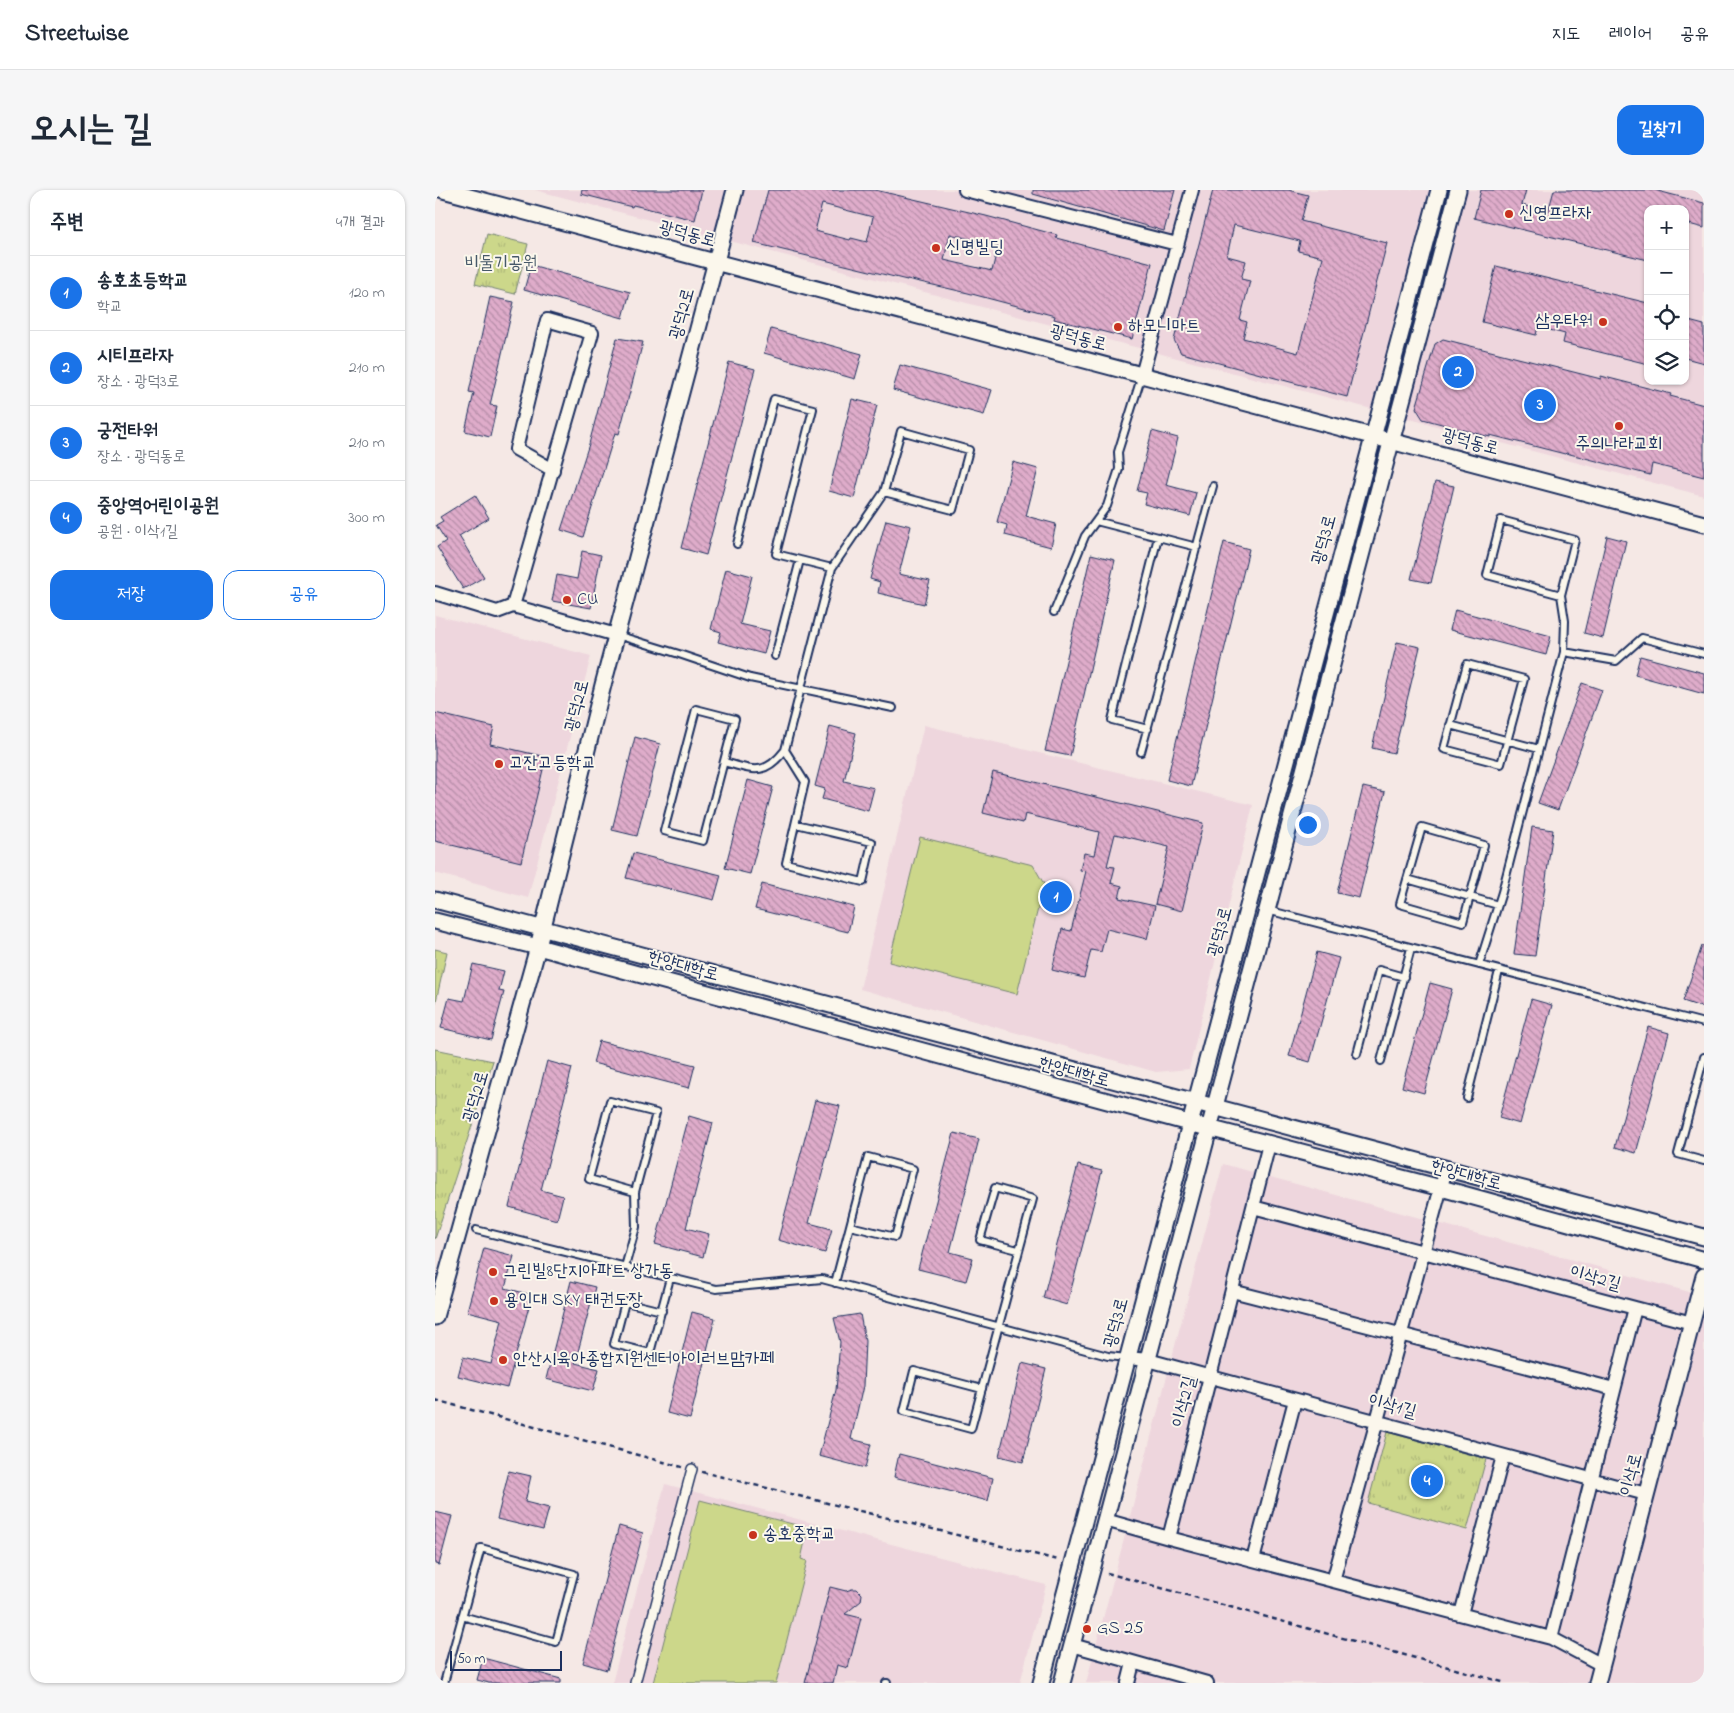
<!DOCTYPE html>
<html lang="ko">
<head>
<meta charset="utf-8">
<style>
	:root { --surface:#fff; --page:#f6f6f7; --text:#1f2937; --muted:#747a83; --line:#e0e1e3; --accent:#1a73e8 }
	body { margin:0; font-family:"Indie Flower","Poor Story",sans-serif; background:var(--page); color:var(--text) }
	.controls { position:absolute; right:15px; top:15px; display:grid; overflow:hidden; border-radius:10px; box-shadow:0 1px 4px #0004 }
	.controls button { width:45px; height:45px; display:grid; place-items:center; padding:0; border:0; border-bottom:1px solid var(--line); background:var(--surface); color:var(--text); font:25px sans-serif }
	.scale { position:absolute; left:15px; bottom:12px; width:112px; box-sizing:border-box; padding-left:5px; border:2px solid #1b2f5e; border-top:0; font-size:14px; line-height:18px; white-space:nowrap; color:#1b2f5e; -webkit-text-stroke:4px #fbf7ec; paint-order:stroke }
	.you { position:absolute; left:872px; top:634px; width:18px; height:18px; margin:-12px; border:4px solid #fff; border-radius:50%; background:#1a73e8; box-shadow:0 0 0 8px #1a73e833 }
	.badge { display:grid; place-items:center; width:32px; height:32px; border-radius:50%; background:var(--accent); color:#fff; font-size:16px; font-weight:700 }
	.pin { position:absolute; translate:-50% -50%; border:2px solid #fff; box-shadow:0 1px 5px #0006 }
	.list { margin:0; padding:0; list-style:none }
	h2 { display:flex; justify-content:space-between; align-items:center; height:65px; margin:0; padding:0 20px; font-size:21px }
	h2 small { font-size:16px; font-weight:400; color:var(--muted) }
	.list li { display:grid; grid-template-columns:32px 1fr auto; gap:15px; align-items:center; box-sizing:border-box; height:75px; padding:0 20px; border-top:1px solid var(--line) }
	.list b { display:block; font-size:19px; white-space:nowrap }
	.list p { margin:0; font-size:16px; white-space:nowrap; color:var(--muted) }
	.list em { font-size:16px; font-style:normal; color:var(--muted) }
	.actions { display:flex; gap:10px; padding:15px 20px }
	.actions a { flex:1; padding:11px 0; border:1px solid var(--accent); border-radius:15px; text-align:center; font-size:18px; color:var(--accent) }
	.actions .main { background:var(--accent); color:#fff }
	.icon { flex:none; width:28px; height:28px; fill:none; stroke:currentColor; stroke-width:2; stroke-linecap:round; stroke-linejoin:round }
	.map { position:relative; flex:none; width:1269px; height:1493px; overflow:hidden; border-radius:15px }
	header { display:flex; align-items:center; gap:30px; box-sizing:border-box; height:70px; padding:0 25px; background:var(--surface); border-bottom:1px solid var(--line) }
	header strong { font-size:24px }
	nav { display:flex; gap:28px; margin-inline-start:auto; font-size:18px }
	.intro { display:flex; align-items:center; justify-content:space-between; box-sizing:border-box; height:120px; padding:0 30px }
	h1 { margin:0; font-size:35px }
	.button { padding:12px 22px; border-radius:15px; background:var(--accent); color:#fff; font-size:18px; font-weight:700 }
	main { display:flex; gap:30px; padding:0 30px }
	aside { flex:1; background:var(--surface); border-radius:15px; box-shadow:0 1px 4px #0004 }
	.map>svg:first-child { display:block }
	.built { fill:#eed6dd; fill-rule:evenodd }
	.grass { fill:url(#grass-tufts); stroke:#748374 }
	.pitch { fill:#ccd78a; stroke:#748374 }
	.building { fill:url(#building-back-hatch); stroke:#1b2f5e; fill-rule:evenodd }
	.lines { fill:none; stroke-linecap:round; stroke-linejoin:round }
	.service-casing { stroke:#1b2f5e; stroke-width:10 }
	.pedestrian-casing { stroke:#1b2f5e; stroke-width:12 }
	.minor-casing { stroke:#1b2f5e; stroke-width:16 }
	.tertiary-casing { stroke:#1b2f5e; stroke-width:19 }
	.path { stroke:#1b2f5e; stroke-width:2.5; stroke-dasharray:5 4; stroke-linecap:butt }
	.service { stroke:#fbf7ec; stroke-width:6 }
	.pedestrian { stroke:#fbf7ec; stroke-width:9 }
	.minor { stroke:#fbf7ec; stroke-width:12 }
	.tertiary { stroke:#fbf7ec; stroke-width:15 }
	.poi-dot { fill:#c8321e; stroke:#fbf7ec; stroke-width:2 }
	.labels { text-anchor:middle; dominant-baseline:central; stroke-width:4; stroke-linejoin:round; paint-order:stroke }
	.poi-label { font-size:18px; fill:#1b2f5e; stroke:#fbf7ec; text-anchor:start }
	.street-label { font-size:18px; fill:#1b2f5e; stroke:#fbf7ec }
	.park-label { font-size:18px; fill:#475969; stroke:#fbf7ec }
</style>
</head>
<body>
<header>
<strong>Streetwise</strong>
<nav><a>지도</a><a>레이어</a><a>공유</a></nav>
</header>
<div class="intro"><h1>오시는 길</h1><a class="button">길찾기</a></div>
<main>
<aside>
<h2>주변<small>4개 결과</small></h2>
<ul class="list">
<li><span class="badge">1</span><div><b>송호초등학교</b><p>학교</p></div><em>120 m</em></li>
<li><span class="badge">2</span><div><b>시티프라자</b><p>장소 · 광덕3로</p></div><em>210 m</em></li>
<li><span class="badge">3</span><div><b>궁전타워</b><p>장소 · 광덕동로</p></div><em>210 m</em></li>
<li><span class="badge">4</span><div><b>중앙역어린이공원</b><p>공원 · 이삭1길</p></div><em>300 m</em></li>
</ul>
<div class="actions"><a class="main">저장</a><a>공유</a></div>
</aside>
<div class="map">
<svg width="1269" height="1493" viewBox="0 0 1269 1493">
	<defs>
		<pattern id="grass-tufts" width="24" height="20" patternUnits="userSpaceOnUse" patternTransform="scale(1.25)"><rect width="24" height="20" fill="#ccd78a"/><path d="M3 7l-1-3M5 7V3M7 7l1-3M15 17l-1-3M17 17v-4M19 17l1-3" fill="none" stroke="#afb97a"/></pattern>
		<pattern id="building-back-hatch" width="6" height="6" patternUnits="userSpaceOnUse" patternTransform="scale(1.25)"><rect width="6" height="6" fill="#dfacca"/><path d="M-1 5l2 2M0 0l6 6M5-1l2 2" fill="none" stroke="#b48ca7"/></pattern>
	</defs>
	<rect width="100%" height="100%" fill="#f5e8e5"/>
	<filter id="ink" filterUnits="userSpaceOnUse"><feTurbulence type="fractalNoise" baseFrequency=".02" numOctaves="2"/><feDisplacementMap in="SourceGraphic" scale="10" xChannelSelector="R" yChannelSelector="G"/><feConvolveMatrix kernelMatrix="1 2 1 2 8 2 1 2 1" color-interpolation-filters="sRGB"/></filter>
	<g filter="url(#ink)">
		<path class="built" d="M100,0h1169v306zM1213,19h37v172h-37z
			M0,425l156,41 -63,242 -93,-25z
			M489,535l329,80 -64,264 -33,3 -296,-83z
			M788,974l481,132v387h-618z
			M230,1294l381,101 -26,98h-408z"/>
		<path class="grass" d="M52,44l41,10 -13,50 -40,-10z
			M0,759l12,3 -12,54z
			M0,859l58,12 -58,178z
			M952,1242l99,27 -19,71 -99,-27z"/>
		<path class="pitch" d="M485,647l113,28 11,19 -27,110 -128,-32z
			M265,1310l108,28 -7,31 6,2 -31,122h-123z"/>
		<path class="building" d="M147,0h120l-7,30 -62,-15 -1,2 -51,-13z
			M333,0h107l111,26 71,19 -1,3 96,25 -20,76 -78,-20 1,-3 -87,-23 -61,-14v1l-153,-37zM387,14l51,13 -6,25 -16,-4 -1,2 -35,-9zM515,44l48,12 -6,25 -48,-11z
			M598,0h142l-11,41 -131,-37z
			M778,0h75l20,5 -7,26 86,22 -40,154 -166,-44 -7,-13zM799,35l66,16 -2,10 25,6 -25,96 -55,-15 4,-16 -7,-2 10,-39 -9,-2 5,-18 -19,-5z
			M1046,0h45l-4,15 26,7 6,-22h100l50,13v25l-19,-5v-14h-37v51l-174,-42z
			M96,75l99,27 -7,26 -99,-28z
			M1061,76l152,37v61l-85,-21 2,-9 -27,-7 -2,8 -54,-13z
			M55,107l24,5 -24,103 7,1 -7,31 -25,-6 9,-38 -5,-1z
			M1250,130l19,5v38l-19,-5z
			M336,139l91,25 -7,25 -91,-26z
			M182,148l26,4 -24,92 -4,-1 -32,104 -22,-7 28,-86z
			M1008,149l158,40v-3l70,18 -1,2 34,9v72l-52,-13 -2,11 -84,-22 -1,1 -75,-19v2l-67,-18 -7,-11 19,-64z
			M294,172l26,7 -49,186 -25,-7z
			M465,175l92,25 -8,25 -91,-25z
			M417,209l25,6 -23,93 -25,-7z
			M717,241l26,7 -12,47 30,8 -6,23 -46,-12 3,-11 -10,-2z
			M578,272l25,7 -12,47 30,8 -5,23 -46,-12 2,-10 -10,-3z
			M1000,292l19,4 -23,97 -20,-4z
			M40,305l14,23 -30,18 25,41 -21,12 -26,-42 9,-6 -10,-16 7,-4 -3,-4z
			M451,330l25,6 -12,48 31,7 -6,23 -46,-11 2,-11 -10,-3z
			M1172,346l19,5 -23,97 -19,-5z
			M789,352l25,7 -58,237 -24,-6z
			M147,361l19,4 -10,53 -39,-7 5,-26 20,4z
			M656,364l24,6 -45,196 -25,-5z
			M291,379l26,7 -12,48 30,7 -6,23 -46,-12 3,-10 -10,-3z
			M1020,420l96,26 -5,19 -96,-25z
			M962,452l23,5 -26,106 -22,-5z
			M1205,466l64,17v21l-69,-19z
			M1147,493l20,7 -44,120 -20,-7z
			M0,523l59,14 -4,17 56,13 -25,105 -86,-21z
			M395,536l26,7 -12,48 30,7 -6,23 -46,-12 3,-10 -10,-3z
			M200,547l25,7 -23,92 -25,-6z
			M558,582l210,51 -21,88 -27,-7 14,-57 -54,-13 -8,32 8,1 -4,16 11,3 -3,12 36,8 -8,33 -40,-10 -6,23 -10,-2 -7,28 -32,-8 10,-41 9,2 15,-60 -6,-1 4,-17 10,2 5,-23 -74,-18 -2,9 -40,-10z
			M313,590l25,7 -23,87 -25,-6z
			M928,597l22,5 -26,106 -22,-5z
			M1097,637l21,3 -18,126 -21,-2z
			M198,663l88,22 -7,25 -88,-22z
			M327,694l92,23 -6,25 -93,-23z
			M1267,756h2v62l-21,-7z
			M882,762l22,6 -29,104 -21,-6z
			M38,774l31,7 -5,20 5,1 -13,48 -50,-12 8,-30 15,3z
			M995,793l22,6 -28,104 -22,-6z
			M1096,809l21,6 -32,119 -21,-6z
			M1213,837l21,6 -33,120 -21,-6z
			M164,851l96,24 -6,23 -96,-25z
			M112,871l25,7 -31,122 22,6 -6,24 -48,-13z
			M380,910l25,6 -31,117 23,6 -7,24 -47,-13z
			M254,926l24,7 -27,105 23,6 -6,23 -48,-13z
			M519,943l25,6 -29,113 23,6 -7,23 -48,-12z
			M643,975l24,6 -35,134 -24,-7z
			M49,1058l30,8 -9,32 27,7 -25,93 -49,-12 5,-19 28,7 11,-44 -35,-9z
			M136,1091l24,6 -20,76 24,6 -6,22 -47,-12z
			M257,1122l23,6 -25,101 -23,-6z
			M425,1124l5,27 -2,45 -12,53 20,5 -6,24 -46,-12 17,-66 4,-48 -6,-24z
			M587,1173l24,6 -23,93 -24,-6z
			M464,1264l94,24 -5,23 -94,-24z
			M74,1281l22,5 -6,26 24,6 -6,22 -46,-11z
			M0,1322l17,4 -13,49 -4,-1z
			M184,1336l24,7 -36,137 -24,-7z
			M395,1397l16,4 6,-2h5l5,5 -1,7 -16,13 16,4 -13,50 -11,-3 -4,18h-28z
			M48,1468l78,21v4h-72l-12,-3z"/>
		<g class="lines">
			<defs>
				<path id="service" d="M1066,330l74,20 -14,55 -74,-20z
					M661,331l101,26
					M302,354l37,-145 39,10 -37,145 56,14
					M1126,405l4,26 -1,31
					M619,422l31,-76 22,-30 12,-37 -1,-17 24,-77
					M182,445l62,19 71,24 143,30
					M340,466l25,-96
					M1032,474l57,15 -23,85 -57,-15z
					M261,519l39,10 -32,122 -39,-10z
					M1015,535l89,24
					M713,539l-36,-9 46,-183
					M350,560l20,32 -19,81 77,19 9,-40 -76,-18
					M706,562l72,-266
					M289,572c29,8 40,15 61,-12l47,-182 52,-76 69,18 16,-60 -68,-19 -17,61
					M987,637l62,18 -21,77 -63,-18z
					M972,689l91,26
					M832,720l437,113
					M1044,775l23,-73 62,-240 52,9 26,-23 62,16
					M922,864l22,-84 25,7
					M1269,867l-26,97 26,7
					M946,871l30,-113
					M1032,908l32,-127
					M41,1040l240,59 106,-10 286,77 19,2
					M190,1077l11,-40 -1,-35 -46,-13 21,-78 46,12 -21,79
					M400,1093l33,-126 45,12 -18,68 -45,-11
					M227,1121l-37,-9 -11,42 36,9 20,-75
					M547,1199l-68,-18 -10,40 67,18 62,-230 -38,-11 -15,52 38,10
					M9,1493l37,-135 93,26 -18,68 -94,-26
					M451,1493h1"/>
				<path id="pedestrian" d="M200,1493l57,-214"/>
				<path id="minor" d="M530,0l212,54
					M707,185l50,-185
					M118,280l-37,-21 31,-129 45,13 -79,273 103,29
					M0,403l62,19 16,-6
					M818,1017l16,-63
					M797,1101l382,98
					M1200,1118l57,15
					M692,1168l21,2 498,134
					M670,1330l64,18 382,100 84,-330 -382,-101 -84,331
					M818,1370l42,-160
					M898,1391l113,-412
					M1026,1424l42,-158
					M1116,1448l51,27
					M637,1455l135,38
					M693,1493l5,-20"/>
				<path id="tertiary" d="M8,0l1261,334
					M0,710l1269,337
					M0,731l103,26 651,176 252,65 263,72
					M0,1127l103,-370 65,-262 132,-495
					M606,1493l398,-1493
					M627,1493l396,-1493
					M1162,1493l107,-407"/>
			</defs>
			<use href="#service" class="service-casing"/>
			<use href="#pedestrian" class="pedestrian-casing"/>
			<use href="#minor" class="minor-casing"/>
			<use href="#tertiary" class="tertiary-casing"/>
			<path class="path" d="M0,1210l247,67
				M267,1282l356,88
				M672,1383l399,110"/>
			<use href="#service" class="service"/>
			<use href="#pedestrian" class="pedestrian"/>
			<use href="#minor" class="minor"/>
			<use href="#tertiary" class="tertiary"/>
		</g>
	</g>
	<g class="poi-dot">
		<circle cx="1074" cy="24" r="5"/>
		<circle cx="501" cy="58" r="5"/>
		<circle cx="1168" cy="132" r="5"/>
		<circle cx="683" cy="137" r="5"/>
		<circle cx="1184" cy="236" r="5"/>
		<circle cx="132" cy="410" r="5"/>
		<circle cx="64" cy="574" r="5"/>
		<circle cx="58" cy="1082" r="5"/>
		<circle cx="59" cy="1111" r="5"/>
		<circle cx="68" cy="1170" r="5"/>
		<circle cx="318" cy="1345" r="5"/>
		<circle cx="652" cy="1439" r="5"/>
	</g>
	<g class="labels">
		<g class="poi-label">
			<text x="1084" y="24">신영프라자</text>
			<text x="511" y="58">신명빌딩</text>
			<text x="1158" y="132" text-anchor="end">삼우타워</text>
			<text x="693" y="137">하모니마트</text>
			<text x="1184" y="255" text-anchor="middle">주의나라교회</text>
			<text x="142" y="410">CU</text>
			<text x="74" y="574">고잔고등학교</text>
			<text x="68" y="1082">그린빌8단지아파트 상가동</text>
			<text x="69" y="1111">용인대 SKY 태권도장</text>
			<text x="78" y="1170">안산시육아종합지원센터아이러브맘카페</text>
			<text x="328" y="1345">송호중학교</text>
			<text x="662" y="1439">GS 25</text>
		</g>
		<g class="street-label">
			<text transform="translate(252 45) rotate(15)">광덕동로</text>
			<text transform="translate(248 124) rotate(-75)">광덕2로</text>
			<text transform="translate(643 149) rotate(15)">광덕동로</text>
			<text transform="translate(1035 253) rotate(15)">광덕동로</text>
			<text transform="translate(890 350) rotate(-75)">광덕3로</text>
			<text transform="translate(143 516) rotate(-76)">광덕2로</text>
			<text transform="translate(786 742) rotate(-75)">광덕3로</text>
			<text transform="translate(248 777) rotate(15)">한양대학로</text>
			<text transform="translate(639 883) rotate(15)">한양대학로</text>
			<text transform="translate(42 907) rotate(-74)">광덕2로</text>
			<text transform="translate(1031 986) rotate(15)">한양대학로</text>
			<text transform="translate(1160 1089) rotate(15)">이삭2길</text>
			<text transform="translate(682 1133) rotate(-75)">광덕3로</text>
			<text transform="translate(750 1212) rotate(-76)">이삭2길</text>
			<text transform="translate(957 1217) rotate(15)">이삭1길</text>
			<text transform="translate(1197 1285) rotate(-75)">이삭로</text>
		</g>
		<g class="park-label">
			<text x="66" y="74">비둘기공원</text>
		</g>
	</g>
</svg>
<div class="controls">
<button>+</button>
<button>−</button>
<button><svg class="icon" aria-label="locate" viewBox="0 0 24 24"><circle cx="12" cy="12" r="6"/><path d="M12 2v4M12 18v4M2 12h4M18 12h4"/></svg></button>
<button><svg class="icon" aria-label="layers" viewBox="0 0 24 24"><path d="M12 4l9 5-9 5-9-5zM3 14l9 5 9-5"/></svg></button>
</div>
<div class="scale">50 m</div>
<div class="you"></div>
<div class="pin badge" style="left:621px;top:707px">1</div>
<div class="pin badge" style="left:1023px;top:182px">2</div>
<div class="pin badge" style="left:1105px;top:215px">3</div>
<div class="pin badge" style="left:992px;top:1291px">4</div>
</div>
</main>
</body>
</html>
